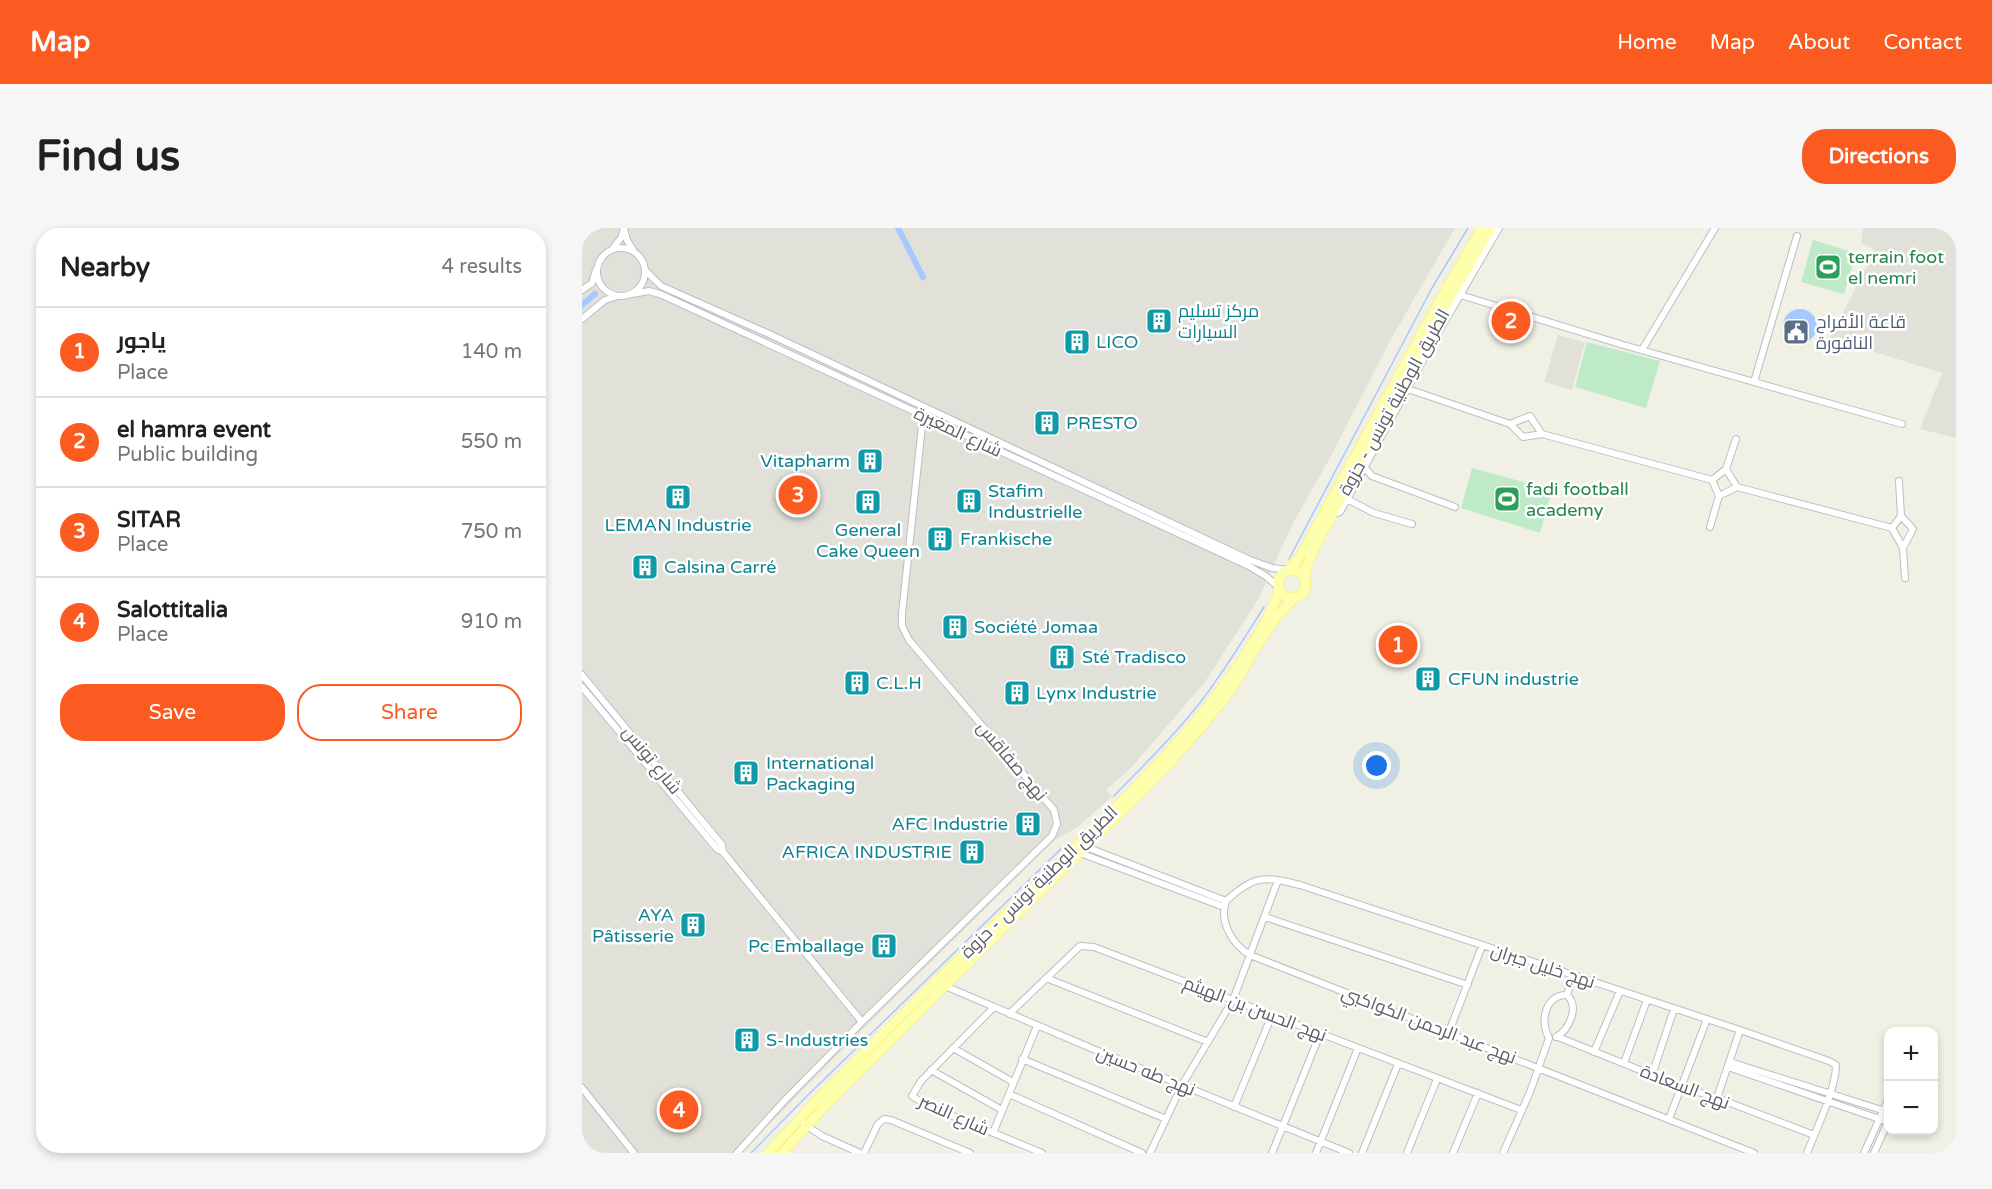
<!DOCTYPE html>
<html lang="en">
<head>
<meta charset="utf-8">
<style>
	:root { --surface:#fff; --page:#f6f6f6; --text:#202124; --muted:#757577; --line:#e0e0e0; --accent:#fb5b21 }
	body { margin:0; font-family:"Varela Round",Cairo,sans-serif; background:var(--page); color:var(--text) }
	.controls { position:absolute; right:18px; bottom:18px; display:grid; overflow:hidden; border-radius:12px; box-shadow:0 3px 9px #0003 }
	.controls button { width:54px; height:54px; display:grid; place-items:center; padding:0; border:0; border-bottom:2px solid var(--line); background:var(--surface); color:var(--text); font:30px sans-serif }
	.you { position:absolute; left:795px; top:538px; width:21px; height:21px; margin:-15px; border:4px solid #fff; border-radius:50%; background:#1a73e8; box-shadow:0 0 0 9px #1a73e833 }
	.badge { display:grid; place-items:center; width:39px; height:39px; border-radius:50%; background:var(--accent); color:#fff; font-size:20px; font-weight:700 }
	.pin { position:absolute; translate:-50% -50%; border:3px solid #fff; box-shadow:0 2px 6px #0006 }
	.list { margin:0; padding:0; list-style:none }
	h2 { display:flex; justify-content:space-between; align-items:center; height:78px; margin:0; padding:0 24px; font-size:26px }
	h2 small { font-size:20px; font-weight:400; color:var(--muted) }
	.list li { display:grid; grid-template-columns:39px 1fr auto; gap:18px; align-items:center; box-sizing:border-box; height:90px; padding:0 24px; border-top:2px solid var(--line) }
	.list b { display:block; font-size:22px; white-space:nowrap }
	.list p { margin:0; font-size:20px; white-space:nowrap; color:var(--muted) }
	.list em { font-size:20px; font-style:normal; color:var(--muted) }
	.actions { display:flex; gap:12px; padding:18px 24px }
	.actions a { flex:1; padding:14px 0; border:2px solid var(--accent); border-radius:24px; text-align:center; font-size:21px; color:var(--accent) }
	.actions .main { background:var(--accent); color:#fff }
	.map { position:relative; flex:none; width:1374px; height:925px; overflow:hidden; border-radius:24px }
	header { display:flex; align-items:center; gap:36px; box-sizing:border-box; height:84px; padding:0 30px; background:var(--accent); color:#fff }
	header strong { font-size:28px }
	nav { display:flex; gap:33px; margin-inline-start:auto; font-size:21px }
	.intro { display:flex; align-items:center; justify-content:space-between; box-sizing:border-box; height:144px; padding:0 36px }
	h1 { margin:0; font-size:42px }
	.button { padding:15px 27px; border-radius:24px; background:var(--accent); color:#fff; font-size:21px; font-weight:700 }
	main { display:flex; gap:36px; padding:0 36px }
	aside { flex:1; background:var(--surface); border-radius:24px; box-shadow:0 3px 9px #0003 }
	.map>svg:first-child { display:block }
	.industrial { fill:#e1e1d9 }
	.green { fill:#bfeac7 }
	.water { fill:#a7c8ff }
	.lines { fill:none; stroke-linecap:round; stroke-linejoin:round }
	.stream { stroke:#a7c8ff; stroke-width:1.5 }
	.canal { stroke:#a7c8ff; stroke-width:6 }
	.minor-casing { stroke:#bdbec5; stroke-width:8 }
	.primary-casing { stroke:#ffef50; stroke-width:10 }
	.minor { stroke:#fff; stroke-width:6 }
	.primary { stroke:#fdffac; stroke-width:9 }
	.labels { text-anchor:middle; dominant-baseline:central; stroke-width:5; stroke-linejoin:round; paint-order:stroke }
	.leisure-label { font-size:18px; fill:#27864d; stroke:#fff; text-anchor:start }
	.culture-label { font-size:18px; fill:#0d838f; stroke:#fff; text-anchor:start }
	.service-label { font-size:18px; fill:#4e5e75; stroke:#fff; text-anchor:start }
	.street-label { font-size:18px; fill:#5d5f67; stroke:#fff }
</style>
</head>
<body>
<header>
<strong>Map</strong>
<nav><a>Home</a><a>Map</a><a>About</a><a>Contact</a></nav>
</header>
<div class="intro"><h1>Find us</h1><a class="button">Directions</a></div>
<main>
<aside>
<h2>Nearby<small>4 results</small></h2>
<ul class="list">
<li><span class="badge">1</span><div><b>ياجور</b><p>Place</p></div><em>140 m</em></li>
<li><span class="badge">2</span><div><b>el hamra event</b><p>Public building</p></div><em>550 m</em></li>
<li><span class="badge">3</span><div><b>SITAR</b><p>Place</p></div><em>750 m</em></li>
<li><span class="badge">4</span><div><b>Salottitalia</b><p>Place</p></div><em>910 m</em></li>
</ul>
<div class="actions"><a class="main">Save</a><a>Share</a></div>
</aside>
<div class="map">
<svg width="1374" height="925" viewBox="0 0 1374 925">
	<rect width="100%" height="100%" fill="#f1f0e5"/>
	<path class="industrial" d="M0,0h873l-64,111 -60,117 -38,67 -34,75 -54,84 -74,86 -25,22 6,6 -34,31 -22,12 -190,187 -125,127h-159z
		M1281,0h93v210l-36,-9 22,-56 -112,-35 45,-88 -14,-7z
		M976,107l27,7 -13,48 -28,-8z"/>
	<path class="green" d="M1231,12l43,13 -12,41 -43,-12z
		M1005,114l73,19 -14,47 -71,-21z
		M890,240l80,22 -12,43 -79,-25z"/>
	<path class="water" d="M1201 98a17 17 0 1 1 34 0a17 17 0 1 1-34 0Z"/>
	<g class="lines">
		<path class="stream" d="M707,331l143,-271 36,-60
			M532,568c29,-30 59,-59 85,-92 24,-31 44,-64 65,-97
			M169,925l56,-57 259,-252"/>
		<path class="canal" d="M316,0l25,49
			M0,77l13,-11"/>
		<defs>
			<path id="minor" d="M42,1l3,11 6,10
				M15 44a24 24 0 1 1 48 0a24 24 0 1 1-48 0Z
				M31,20l8,-10 3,-10
				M64,43l15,15 106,47 483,227 22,8 16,2
				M0,62l10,-7 4,-13
				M872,65l166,51 282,80
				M50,66l17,-3 11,3 589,272 18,11 12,11
				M0,91l23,-19 13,-4
				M1060,122l73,-122
				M1172,154l43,-146
				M826,161l102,35 13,13 19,-3 170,46
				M928,196l20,-8 12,18
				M783,240l7,8 83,31
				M1144,241l11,18
				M1130,252l14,-11 10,-30
				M1137,268l18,-9 155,41 11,20 2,30
				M765,271l27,14 38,11
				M750,287l8,-3 94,-172 65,-112
				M1319,288l12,13 -10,19
				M1128,299l9,-31 -7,-16
				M1310,300l9,-12 -2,-35
				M0,447l140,170 1,7
				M0,459l135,162 6,3 139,170
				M504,619l140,54
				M498,625l144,54
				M644,673c28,-26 38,-25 74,-16l440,145 89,31 7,4c0,24 -20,65 -29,88
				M644,673c-7,21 6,43 24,54l504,198
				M683,689l203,68
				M464,750l162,64
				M363,758l153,65 251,102
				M985,767l6,-19
				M412,779l-73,74 -9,15 14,9 116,48
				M427,786l71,-68 14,1 427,163
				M867,804l33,-86
				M974,809c13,-7 24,-30 11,-42
				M976,809l124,50 35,11 97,37
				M371,820l60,34
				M1012,824l26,-61
				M440,831l144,60
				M1148,834l158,50
				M1042,835l23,-63
				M1146,839l160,55
				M349,842l71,40
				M1070,847l22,-66
				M0,860l52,65
				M427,866l133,59
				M1135,870l23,-68
				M652,879l38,-92
				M1087,891l38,-100
				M222,896l18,12 38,17
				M411,905l44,-107
				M155,925l48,-53 77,-78 190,-186 5,-12 -3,-14 -145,-170 -7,-14v-12l22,-207
				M282,925l14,-29 6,-5 7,1 79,33
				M568,925l32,-68 51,-85 45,-120
				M690,925l48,-119
				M734,925l42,-105
				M780,925l36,-89
				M825,925l30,-74
				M871,925l25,-60
				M921,925l27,-61 19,-54c-9,-15 -5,-43 18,-43
				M1282,925l24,-53
				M1292,925l14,-31"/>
			<path id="primary" d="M707,342l13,-16 137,-252 43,-74
				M696 356a14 14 0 1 1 28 0a14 14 0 1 1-28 0Z
				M723,351l2,-14 11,-24 117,-218 56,-95
				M186,925c87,-95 180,-183 272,-272 72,-70 146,-138 202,-221 14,-22 31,-46 37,-72
				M200,925l55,-60 328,-325c23,-25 46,-51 66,-79 20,-31 37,-67 64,-92"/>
		</defs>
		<use href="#minor" class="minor-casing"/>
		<use href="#primary" class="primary-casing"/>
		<use href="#minor" class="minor"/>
		<use href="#primary" class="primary"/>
	</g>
	<defs>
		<symbol id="stadium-square" viewBox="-11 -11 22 22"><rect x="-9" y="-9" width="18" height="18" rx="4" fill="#2e9e5b" stroke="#fff"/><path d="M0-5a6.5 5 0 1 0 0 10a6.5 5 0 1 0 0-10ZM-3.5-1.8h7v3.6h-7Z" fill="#fff"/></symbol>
		<symbol id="building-square" viewBox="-11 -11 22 22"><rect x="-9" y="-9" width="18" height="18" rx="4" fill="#0f9aa8" stroke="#fff"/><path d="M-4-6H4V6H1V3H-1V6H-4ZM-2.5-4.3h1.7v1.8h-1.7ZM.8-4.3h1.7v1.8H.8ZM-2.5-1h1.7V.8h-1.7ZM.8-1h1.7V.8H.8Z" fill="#fff"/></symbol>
		<symbol id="civic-square" viewBox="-11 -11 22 22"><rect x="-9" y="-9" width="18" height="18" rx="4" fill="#5c6f8a" stroke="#fff"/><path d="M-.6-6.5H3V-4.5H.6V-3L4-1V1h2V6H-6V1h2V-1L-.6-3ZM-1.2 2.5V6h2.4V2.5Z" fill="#fff"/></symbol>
	</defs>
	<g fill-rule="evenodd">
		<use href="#stadium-square" x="1231" y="24" width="30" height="30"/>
		<use href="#building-square" x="562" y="78" width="30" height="30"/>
		<use href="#civic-square" x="1199" y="89" width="30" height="30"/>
		<use href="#building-square" x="480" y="99" width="30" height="30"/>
		<use href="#building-square" x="450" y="180" width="30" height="30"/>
		<use href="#building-square" x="273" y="218" width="30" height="30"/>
		<use href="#building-square" x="81" y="254" width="30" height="30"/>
		<use href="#stadium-square" x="910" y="256" width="30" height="30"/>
		<use href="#building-square" x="372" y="258" width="30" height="30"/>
		<use href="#building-square" x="271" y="259" width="30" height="30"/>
		<use href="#building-square" x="343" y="296" width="30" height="30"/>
		<use href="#building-square" x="48" y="324" width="30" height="30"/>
		<use href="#building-square" x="358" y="384" width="30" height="30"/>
		<use href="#building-square" x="465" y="414" width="30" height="30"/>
		<use href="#building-square" x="831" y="436" width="30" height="30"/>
		<use href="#building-square" x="260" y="440" width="30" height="30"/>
		<use href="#building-square" x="420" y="450" width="30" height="30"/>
		<use href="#building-square" x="149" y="530" width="30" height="30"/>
		<use href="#building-square" x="431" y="581" width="30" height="30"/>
		<use href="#building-square" x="375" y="609" width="30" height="30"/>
		<use href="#building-square" x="96" y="682" width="30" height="30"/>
		<use href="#building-square" x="287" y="703" width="30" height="30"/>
		<use href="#building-square" x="150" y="797" width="30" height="30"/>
	</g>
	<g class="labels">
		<g class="leisure-label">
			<text x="1266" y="29">terrain foot<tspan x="1266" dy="21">el nemri</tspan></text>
			<text x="944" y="261">fadi football<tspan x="944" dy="21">academy</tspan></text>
		</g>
		<g class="culture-label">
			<text x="596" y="83">مركز تسليم<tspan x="596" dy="21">السيارات</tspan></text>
			<text x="514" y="114">LICO</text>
			<text x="484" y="195">PRESTO</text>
			<text x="268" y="233" text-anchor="end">Vitapharm</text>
			<text x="406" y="263">Stafim<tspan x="406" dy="21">Industrielle</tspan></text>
			<text x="96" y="297" text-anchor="middle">LEMAN Industrie</text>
			<text x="286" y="302" text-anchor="middle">General<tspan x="286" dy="21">Cake Queen</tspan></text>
			<text x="378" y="311">Frankische</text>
			<text x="82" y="339">Calsina Carré</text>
			<text x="392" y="399">Société Jomaa</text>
			<text x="500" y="429">Sté Tradisco</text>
			<text x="866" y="451">CFUN industrie</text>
			<text x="294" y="455">C.L.H</text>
			<text x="454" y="465">Lynx Industrie</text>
			<text x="184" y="535">International<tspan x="184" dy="21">Packaging</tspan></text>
			<text x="426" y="596" text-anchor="end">AFC Industrie</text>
			<text x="370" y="624" text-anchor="end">AFRICA INDUSTRIE</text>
			<text x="92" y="687" text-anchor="end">AYA<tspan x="92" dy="21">Pâtisserie</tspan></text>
			<text x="282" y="718" text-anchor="end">Pc Emballage</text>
			<text x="184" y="812">S-Industries</text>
		</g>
		<g class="service-label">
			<text x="1234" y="94">قاعة الأفراح<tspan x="1234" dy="21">النافورة</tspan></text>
		</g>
		<g class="street-label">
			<text transform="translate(812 174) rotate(-61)">الطريق الوطنية تونس - حزوة</text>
			<text transform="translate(376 204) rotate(25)">شارع المغيرة</text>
			<text transform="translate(70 532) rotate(51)">شارع تونس</text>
			<text transform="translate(430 533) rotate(50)">نهج صفاقس</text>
			<text transform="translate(457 654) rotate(-44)">الطريق الوطنية تونس - حزوة</text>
			<text transform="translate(961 738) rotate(18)">نهج خليل جبران</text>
			<text transform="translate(673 781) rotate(21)">نهج الحسن بن الهيثم</text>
			<text transform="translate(847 797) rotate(21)">نهج عبد الرحمن الكواكبي</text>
			<text transform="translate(564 843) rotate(22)">نهج طه حسين</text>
			<text transform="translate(1103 859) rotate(21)">نهج السعادة</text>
			<text transform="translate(372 887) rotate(24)">شارع النصر</text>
		</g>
	</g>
</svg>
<div class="controls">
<button>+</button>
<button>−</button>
</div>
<div class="you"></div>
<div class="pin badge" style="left:816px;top:417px">1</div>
<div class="pin badge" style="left:929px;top:93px">2</div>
<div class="pin badge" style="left:216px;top:267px">3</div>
<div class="pin badge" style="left:97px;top:882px">4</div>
</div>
</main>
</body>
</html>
